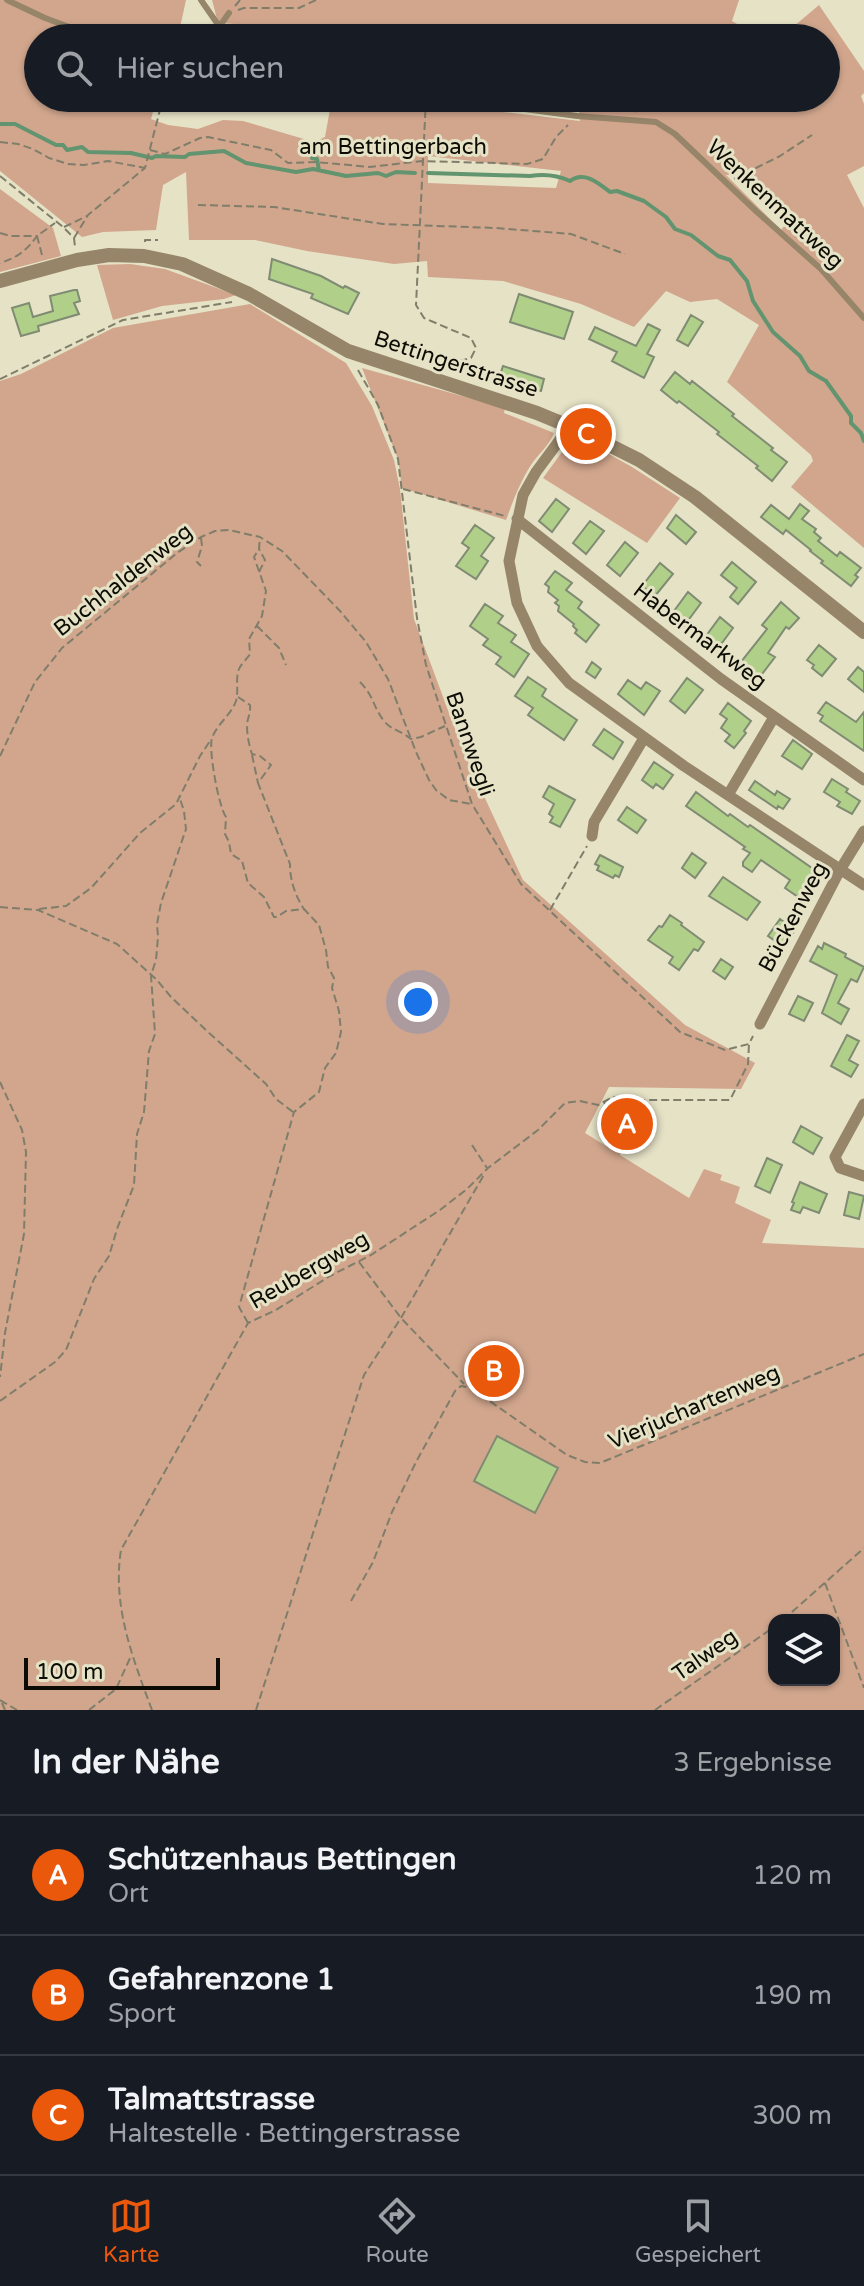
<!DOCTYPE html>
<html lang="de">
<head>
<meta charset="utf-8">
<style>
	:root { --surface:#171b24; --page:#20242c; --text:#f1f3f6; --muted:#9ea1a6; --line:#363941; --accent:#ea580c }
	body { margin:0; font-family:"Varela Round",sans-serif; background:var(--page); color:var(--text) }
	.controls { position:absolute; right:24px; bottom:24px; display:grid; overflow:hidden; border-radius:16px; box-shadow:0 2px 6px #0004 }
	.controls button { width:72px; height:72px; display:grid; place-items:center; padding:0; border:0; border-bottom:2px solid var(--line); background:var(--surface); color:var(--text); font:40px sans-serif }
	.scale { position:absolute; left:24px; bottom:20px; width:196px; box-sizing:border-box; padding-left:8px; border:4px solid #0d0c04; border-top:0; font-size:22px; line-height:28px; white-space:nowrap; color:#0d0c04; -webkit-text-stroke:6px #e5e2c6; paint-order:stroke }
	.you { position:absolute; left:418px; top:1002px; width:28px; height:28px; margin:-20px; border:6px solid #fff; border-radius:50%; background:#1a73e8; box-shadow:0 0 0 12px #1a73e833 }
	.badge { display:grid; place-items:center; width:52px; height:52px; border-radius:50%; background:var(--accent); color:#fff; font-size:26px; font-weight:700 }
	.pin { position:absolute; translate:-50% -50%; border:4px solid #fff; box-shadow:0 2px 8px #0006 }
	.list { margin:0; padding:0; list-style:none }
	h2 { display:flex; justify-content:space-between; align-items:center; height:104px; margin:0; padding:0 32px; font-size:34px }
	h2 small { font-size:26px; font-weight:400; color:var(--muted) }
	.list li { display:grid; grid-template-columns:52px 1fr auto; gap:24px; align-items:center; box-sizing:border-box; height:120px; padding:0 32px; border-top:2px solid var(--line) }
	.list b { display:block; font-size:30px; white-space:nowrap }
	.list p { margin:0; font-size:26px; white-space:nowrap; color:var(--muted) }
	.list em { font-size:26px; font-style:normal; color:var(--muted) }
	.icon { flex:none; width:44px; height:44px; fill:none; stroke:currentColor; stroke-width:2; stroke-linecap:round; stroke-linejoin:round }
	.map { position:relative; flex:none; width:864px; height:1710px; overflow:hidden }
	.search { position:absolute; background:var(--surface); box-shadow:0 2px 6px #0004; left:24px; right:24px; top:24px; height:88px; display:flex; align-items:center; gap:20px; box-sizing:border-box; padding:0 28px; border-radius:44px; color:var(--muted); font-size:30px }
	.sheet { height:464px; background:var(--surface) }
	nav { display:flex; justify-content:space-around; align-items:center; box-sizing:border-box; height:112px; border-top:2px solid var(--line); background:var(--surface); font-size:22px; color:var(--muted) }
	nav a { display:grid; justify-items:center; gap:4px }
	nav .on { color:var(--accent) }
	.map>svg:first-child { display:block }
	.green { fill:#d1a68d; fill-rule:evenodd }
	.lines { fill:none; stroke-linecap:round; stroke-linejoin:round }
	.stream { stroke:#62946f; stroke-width:4 }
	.building { fill:#b0cf89; stroke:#808b73; stroke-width:2 }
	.path { stroke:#807e6b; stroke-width:2; stroke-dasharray:8 4; stroke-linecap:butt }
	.service { stroke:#97856a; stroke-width:6 }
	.minor { stroke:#97856a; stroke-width:11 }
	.tertiary { stroke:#97856a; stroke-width:14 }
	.labels { text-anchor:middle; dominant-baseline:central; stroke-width:6; stroke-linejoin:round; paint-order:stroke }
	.street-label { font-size:22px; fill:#0d0c04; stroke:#e5e2c6 }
</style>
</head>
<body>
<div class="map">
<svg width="864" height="1710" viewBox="0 0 864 1710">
	<rect width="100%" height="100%" fill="#e5e2c6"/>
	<path class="green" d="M0,0h186l-5,23 -7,15h-136v60h119l-6,21 17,6 30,4 25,-9 20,1 71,21 11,-5 7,-39h122l23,11 103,12 -1,-10 -81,-13h328v-60h-46l39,-33 45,66v22l-3,3 3,8v62l-17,9 17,33v340l-73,-61 22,-26 -2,-6 -84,-73 32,-57 -42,-26 -27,3 -24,-11 -32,36 -53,-23 -78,-23 -75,-4 -1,-16 -33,3 -87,-13 -52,-11h-66l-3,-68 -23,13 -7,45 -53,2 -21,5 -82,-66zM428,156l133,15 -5,17 -128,-5zM744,170l50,43 -13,17 -55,-55h8z
		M212,0h527l-7,21 29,17h-290l-63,-5 -1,5h-65l1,-8 -125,-7z
		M0,189l53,39 8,28 -61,16z
		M130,264l35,5 71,26 -12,4 -62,7 -49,14 -16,-55z
		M250,304l96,59 26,43 22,54 6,29 14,130 50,134 59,127 162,145 70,38 -14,26 -132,-2 -24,46 21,13 11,-20 14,8 -11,21 69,43 15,-29 18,6 -2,5 20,7 -5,16 36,17 -9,23 102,5v462h-864v-1329l21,-7 92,-46zM774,1620h60v60h-60z
		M362,368l143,40 -1,5 50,20c-5,13 -15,20 -23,32 -11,17 -18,36 -25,55l-104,-32 -4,-29z
		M584,440l48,27 48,31 -33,45 -104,-65 22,-30 16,-4z"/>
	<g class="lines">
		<path class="stream" d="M0,124h15l41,21h7l4,5 15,-3 6,5 43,1 21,5 4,-2 29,1 4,-3 35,-3 22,12 50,9 17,-3 33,7 32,-3 8,3 10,-4 19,1
			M312,158l5,1 2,11
			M428,173l102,3c13,-2 27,-1 40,5 14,-10 27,1 40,11l7,-1 27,10 22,16 9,12 16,6 27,21 12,4 17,21 6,20 20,31 27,24 9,15 17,10 25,35v7l10,10 3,8"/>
	</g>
	<path class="building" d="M272,259l49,17 22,12 2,-2 14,7 -11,21 -37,-16 2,-4 -44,-15z
		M74,290h3l3,11 -6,2 5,11 -41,12 1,5 -18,5 -9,-28 17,-5 4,14 20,-6 -3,-15z
		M519,294l54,18 -9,27 -54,-17z
		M691,315l12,7 -15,24 -11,-6z
		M648,324l12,6 -13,24 7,3 -10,21 -32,-17 5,-9 -28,-13 6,-12 41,19z
		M503,366l41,13 -3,12 -42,-13z
		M675,372l15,12 2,-3 42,33 -2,2 41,32 -2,2 16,12 -15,19 -16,-13 2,-2 -41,-32 2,-2 -40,-31 -2,2 -16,-13z
		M556,499l13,10 -17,23 -13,-11z
		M800,504l9,7 -7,8 14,10 -2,3 7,6 -3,3 19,15 3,-4 21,16 -6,7 3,2 -7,9 -30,-23 2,-2 -13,-10 1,-1 -25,-20 -3,4 -22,-17 10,-12 18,14z
		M676,515l20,17 -10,12 -19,-16z
		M590,521l14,10 -18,23 -13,-11z
		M475,525l19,13 -13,18 7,5 -12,18 -20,-13 13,-18 -7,-5z
		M625,542l13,11 -18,23 -13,-11z
		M732,562l24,20 -18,22 -8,-7 7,-9 -16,-13z
		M660,563l13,11 -18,22 -13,-10z
		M555,571l17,12 -6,7 16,12 -4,6 21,17 -13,17 -11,-9 2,-3 -4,-4 1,-2 -16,-13 1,-5 -4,-3 3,-3 -10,-8 1,-5 -4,-3z
		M688,592l13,11 -17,23 -13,-11z
		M781,602l18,16 -10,11 -3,-2 -18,26 7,4 -16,21 -18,-16 26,-33 -5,-4z
		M485,604l18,12 -5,7 18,12 -5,7 18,12 -15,23 -18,-13 5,-7 -18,-12 5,-6 -18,-13z
		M720,617l13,11 -17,23 -13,-11z
		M819,645l17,14 -14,17 -10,-8 2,-3 -7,-5z
		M592,662l9,7 -6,9 -9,-6z
		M858,667l6,5v20l-16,-13z
		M528,677l18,12 -4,7 35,24 -13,20 -36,-25 5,-7 -18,-12z
		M687,678l16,12 -18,23 -15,-12z
		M628,680l13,9 5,-7 14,9 -16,24 -26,-21z
		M826,702l30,20 8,-10v39l-44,-30 3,-5 -5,-3z
		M728,703l23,18 -7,10 2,2 -12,15 -9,-7 5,-6 -9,-7 6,-9 -7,-5z
		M604,729l19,13 -10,17 -20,-14z
		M793,740l19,14 -10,15 -20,-13z
		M654,762l19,13 -10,14 -7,-5 -3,4 -11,-8z
		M832,779l16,10 -2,3 14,9 -8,13 -15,-8 3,-4 -16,-10z
		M755,781l20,14 2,-4 13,8 -7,10 -5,-3 -1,3 -28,-19z
		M549,786l26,14 -15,27 -10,-5 3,-5 -4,-3 5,-10 -11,-7z
		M696,792l32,24 2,-2 18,13 2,-2 72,50 -18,26 -19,-13 5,-8 -29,-20 -9,12 -9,-6v-4l7,-9 -7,-4 2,-2 -59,-41z
		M627,807l19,13 -9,13 -19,-13z
		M692,853l14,10 -11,15 -13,-10z
		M600,855l23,12 -4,10 -4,-2 -2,3 -16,-8 2,-4 -4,-2z
		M723,877l37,25 -13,18 -38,-24z
		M670,915l12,8 -1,2 23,17 -6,9 -4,-2 -15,21 -10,-7 4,-6 -25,-17 11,-14 3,1z
		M780,919l15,11 -11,17 -16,-11z
		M824,943l22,11 -1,3 19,10 -7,15 -6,-3 -13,24 11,6 -8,15 -19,-11 15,-38 -27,-14 8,-15 4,3z
		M721,959l12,8 -8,12 -12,-8z
		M798,996l15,7 -9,18 -15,-7z
		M847,1035l12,6 -10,19 9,5 -7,12 -20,-11z
		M623,1115l14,7 -6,12 -15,-8z
		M801,1126l21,12 -9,16 -20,-12z
		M767,1158l15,7 -12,28 -15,-7z
		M800,1182l27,12 -8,19 -16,-6 -3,6 -9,-3 3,-7 -2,-1z
		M849,1192l15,4 -5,23 -15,-4z
		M497,1436l61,32 -23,45 -61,-32z"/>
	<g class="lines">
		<path class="path" d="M235,6l5,-6
			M238,10l6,-2h55l17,-8
			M426,98l-10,207 8,13 47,20 5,10 -5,10 -29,8
			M635,112l13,-14
			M0,142l18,2 15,5 16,9 19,6 16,1 24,-4 37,7
			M150,150l15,4 35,-16 8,-1 63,13 17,13 28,-1 54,5 52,-6 105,3 16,-5 13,-22 12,-12
			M0,176l63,51 11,11 1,9
			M734,179l46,-23 32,-21
			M198,205l76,2 109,17 113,4 75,6 54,20
			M64,227l23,-11
			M0,233l10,3h27c-10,14 -20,22 -37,27
			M74,238l14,-23 57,-47 18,-70
			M145,242v-2h13
			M42,255l-5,-19 18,-13
			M358,370l20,35 20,54 19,159 9,47 46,139 49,80 159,148 45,18 24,-6 4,-8
			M0,379l123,-59 109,-18
			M403,489l102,27
			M201,538l1,8 -5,16 4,4
			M259,572l6,-12 -6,-11
			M257,626l22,22 7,17
			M360,682c14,14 13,25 24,39 7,9 18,10 27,18l10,-2 24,-11
			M238,697l12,8c1,9 -3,13 -3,21 0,8 2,20 5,28l8,2 11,9 -13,18 32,81c0,17 5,31 14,45
			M252,755l6,28
			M0,756l35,-74 27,-34 115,-95 24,-16 14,-6 14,-1 31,7 22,14 58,60 26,31 22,37 28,73 13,28 7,10 13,10 22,4
			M0,907l38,3 79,34 40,36 14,17 37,35 58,52 10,15 17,13
			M39,909l27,-3 25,-18 49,-55 36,-29 24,-48 10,-15
			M550,910l37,-64
			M0,1082l22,48 4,22 -2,82 -19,99 -5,44
			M604,1103l13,6 -4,8
			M472,1145l15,23
			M359,1262l42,56 63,66
			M248,1323l-9,-16 55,-195 25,-20 6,-24 11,-15 5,-21 -2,-21 -7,-23 2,-10 -6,-11 -2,-17 -7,-25 -15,-16 -18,2 -9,6h-3l-10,-20 -16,-14 -6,-22 -11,-7 -2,-12 -4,-8 1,-17c-7,-9 -18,-68 -14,-79 5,-14 19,-23 24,-37 3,-10 -1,-22 3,-32 2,-5 8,-10 11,-15l-1,-15 13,-23 4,-25 -12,-34 5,-8 1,-12
			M0,1401l55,-39 11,-12 28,-71 15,-23 8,-27 17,-44 3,-51 7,-22 5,-61 6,-17 -4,-59 5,-15 2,-23 -1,-13 4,-21 25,-74 -2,-18 -5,-15
			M825,1583l39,105
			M351,1601l22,-39 19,-50 24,-50 39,-71 6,-5 10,2 96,67 18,7 15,1 264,-109
			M783,1620l81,-72
			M0,1700l17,10
			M2,1703l3,7
			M89,1710l27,-21 15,-33
			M152,1710c-19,-51 -40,-104 -31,-160l127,-227 28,-13 54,-34 41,-21 69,-45 27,-21 21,-21 50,-38 27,-27 15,-2 18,4 15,-8 29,3h88l18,-36 1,-20
			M256,1710l108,-335 37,-57 84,-145
			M655,1710l119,-83"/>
		<path class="service" d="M7,0l38,18 54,20
			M201,0l18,26
			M211,38l18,-25
			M229,38l19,-8 124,8
			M467,98l5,4 105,14 79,6 19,12 81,77 65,58 43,49"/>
		<path class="minor" d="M570,426l-34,46 -13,23 -14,66 8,42 20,43 32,37 115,83 180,119
			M517,519l204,160 143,101
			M728,795l46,-78
			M592,836l2,-14 50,-84
			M760,1024l80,-154 24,-39
			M864,1104l-29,53 5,11 24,8"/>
		<path class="tertiary" d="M0,281l77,-21 32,-5 35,1 38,8 67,30 99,57 189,62 46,19 56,28 56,37 169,135"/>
	</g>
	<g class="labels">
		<g class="street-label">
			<text x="393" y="147">am Bettingerbach</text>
			<text transform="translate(775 204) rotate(43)">Wenkenmattweg</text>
			<text transform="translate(456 364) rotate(18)">Bettingerstrasse</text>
			<text transform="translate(123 580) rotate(-38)">Buchhaldenweg</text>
			<text transform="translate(700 636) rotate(37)">Habermarkweg</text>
			<text transform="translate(470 744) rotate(71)">Bannwegli</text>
			<text transform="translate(793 917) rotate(-62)">Bückenweg</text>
			<text transform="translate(309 1270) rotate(-30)">Reubergweg</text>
			<text transform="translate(694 1407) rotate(-23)">Vierjuchartenweg</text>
			<text transform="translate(705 1655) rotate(-35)">Talweg</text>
		</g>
	</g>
</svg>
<div class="controls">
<button><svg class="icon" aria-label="layers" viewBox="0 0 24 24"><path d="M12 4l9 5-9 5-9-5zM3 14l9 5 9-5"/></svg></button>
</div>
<div class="scale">100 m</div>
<div class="you"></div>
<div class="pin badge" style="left:627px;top:1124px">A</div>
<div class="pin badge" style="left:494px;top:1371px">B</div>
<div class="pin badge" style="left:586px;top:434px">C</div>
<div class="search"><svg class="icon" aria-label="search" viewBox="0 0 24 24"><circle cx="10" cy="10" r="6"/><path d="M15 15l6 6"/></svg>Hier suchen</div>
</div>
<section class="sheet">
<h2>In der Nähe<small>3 Ergebnisse</small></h2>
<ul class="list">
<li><span class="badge">A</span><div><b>Schützenhaus Bettingen</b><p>Ort</p></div><em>120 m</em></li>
<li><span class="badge">B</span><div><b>Gefahrenzone 1</b><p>Sport</p></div><em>190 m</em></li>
<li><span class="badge">C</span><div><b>Talmattstrasse</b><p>Haltestelle · Bettingerstrasse</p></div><em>300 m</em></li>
</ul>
</section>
<nav>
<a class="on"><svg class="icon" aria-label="map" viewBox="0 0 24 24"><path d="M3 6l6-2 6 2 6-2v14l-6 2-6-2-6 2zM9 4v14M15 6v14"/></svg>Karte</a>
<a><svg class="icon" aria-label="directions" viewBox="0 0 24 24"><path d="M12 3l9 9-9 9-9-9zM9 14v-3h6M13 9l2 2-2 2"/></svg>Route</a>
<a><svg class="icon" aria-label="saved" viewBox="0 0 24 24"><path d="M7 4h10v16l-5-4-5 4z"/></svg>Gespeichert</a>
</nav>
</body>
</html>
